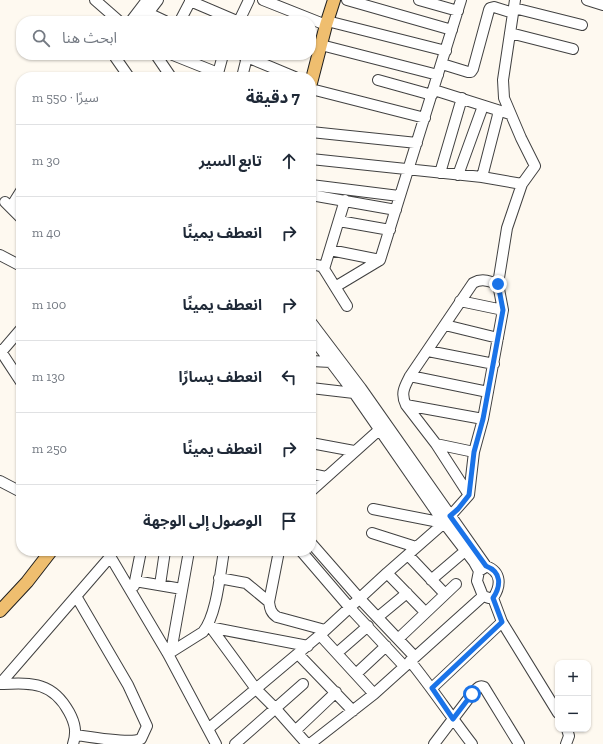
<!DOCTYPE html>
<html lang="ar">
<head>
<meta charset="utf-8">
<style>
	:root { --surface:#fff; --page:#f6f6f7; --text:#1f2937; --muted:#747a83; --line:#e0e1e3 }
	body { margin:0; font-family:"Zilla Slab","Noto Sans Arabic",serif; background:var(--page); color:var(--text); direction:rtl }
	.controls { position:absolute; right:12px; bottom:12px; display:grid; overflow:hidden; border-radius:8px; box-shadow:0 1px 3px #0004 }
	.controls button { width:36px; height:36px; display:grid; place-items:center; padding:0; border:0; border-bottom:1px solid var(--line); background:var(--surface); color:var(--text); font:20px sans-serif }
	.stop { position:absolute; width:12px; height:12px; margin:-9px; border:3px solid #1a73e8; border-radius:50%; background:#fff }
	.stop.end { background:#1a73e8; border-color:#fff; box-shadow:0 1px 4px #0008 }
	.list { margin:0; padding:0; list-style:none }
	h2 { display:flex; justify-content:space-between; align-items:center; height:52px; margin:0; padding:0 16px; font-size:17px }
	h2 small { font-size:13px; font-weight:400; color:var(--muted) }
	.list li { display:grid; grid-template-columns:26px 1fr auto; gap:12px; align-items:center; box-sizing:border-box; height:72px; padding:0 16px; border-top:1px solid var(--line) }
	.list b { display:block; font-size:15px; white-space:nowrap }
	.list em { font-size:13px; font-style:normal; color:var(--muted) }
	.icon { flex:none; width:22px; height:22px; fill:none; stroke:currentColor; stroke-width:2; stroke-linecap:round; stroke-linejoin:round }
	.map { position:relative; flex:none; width:603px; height:744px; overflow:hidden; direction:ltr }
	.search { position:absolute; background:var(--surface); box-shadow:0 1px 3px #0004; left:16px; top:16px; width:300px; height:44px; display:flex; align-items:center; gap:10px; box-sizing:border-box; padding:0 14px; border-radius:16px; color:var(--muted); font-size:15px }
	.panel { position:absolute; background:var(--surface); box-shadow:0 1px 3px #0004; left:16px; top:72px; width:300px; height:484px; border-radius:16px; direction:rtl }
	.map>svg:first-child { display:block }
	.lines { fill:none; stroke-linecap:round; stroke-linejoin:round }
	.minor-casing { stroke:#414141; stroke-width:12 }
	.major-casing { stroke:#1f1f1f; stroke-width:14 }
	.minor { stroke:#fff; stroke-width:10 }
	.major { stroke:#efbe6f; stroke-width:12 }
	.route { stroke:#1a73e8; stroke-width:5 }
</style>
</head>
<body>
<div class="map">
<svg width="603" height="744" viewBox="0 0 603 744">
	<rect width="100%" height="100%" fill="#fef9f0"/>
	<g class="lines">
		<defs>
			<path id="minor" d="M95,0l24,21
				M263,0l63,25
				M347,0l105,30
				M419,0l39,11
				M587,0l16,5
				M190,1l47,20
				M514,8l68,17
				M148,13l17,8
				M131,21l16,-21
				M142,21l16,-21
				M180,21l11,-21
				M239,21l10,-21
				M327,21l119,30
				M510,33l63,16
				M321,45l117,30
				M117,55l-2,2 14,20
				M156,55l15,22
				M173,55l45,18
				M242,55l53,22
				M442,64l26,8h3l2,-3 16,-59 1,-2 4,-1 19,6
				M217,77l6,-22
				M242,77l5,-20
				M378,80l54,15
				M311,89l114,29
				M434,90l76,24
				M311,132l106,11
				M311,159l171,18 40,7
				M440,173l22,-75
				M458,175l25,-69
				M482,177l17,-66
				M311,185l88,11
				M311,195l85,15
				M5,202l16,16
				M11,207l10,-16
				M339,221l51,9
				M330,250l50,10
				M0,255l21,11
				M311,264l10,2 3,3 23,37
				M324,269l21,-69
				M335,287l45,-27 81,-260
				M460,301l43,9
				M311,322l50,66 125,178c16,6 15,20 7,32
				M445,325l53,13
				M311,336l43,57 90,130 30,39 5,9
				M0,350l21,32
				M2,351l19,-22
				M428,351l66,13
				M311,361l20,1
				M410,376l78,16
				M311,388l43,5
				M406,405l77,14
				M311,443l43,8
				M436,444l38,8
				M311,474l15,3
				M0,481l21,11
				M311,491l68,-61
				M469,495l-33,-51 -30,-39c-6,-12 -1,-19 4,-29l63,-93c9,-5 16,-2 25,1
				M373,509l71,14
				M372,533l44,14
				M311,543l49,56 54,57
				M107,551l61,103 48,90
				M279,551l-10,51c1,7 2,11 8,15l48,13
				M301,551l49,57 54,58
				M408,555l37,39
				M484,568l-5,3 -2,10 6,15 6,2
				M387,573l38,39
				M219,578l27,5 23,19
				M431,580l34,-29
				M135,581l47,8
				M160,585l5,-34
				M134,586l7,-35
				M493,598l9,24 56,91
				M378,617l29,-24
				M209,627l99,19
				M212,629l44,60 20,20 31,35
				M320,635l54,59
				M398,639l58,-55
				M171,652l18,-101
				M337,653l31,-27
				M168,654l35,-22c14,-17 17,-59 21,-81
				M298,654l55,57
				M410,661c22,27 41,56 62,83
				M356,674l30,-28
				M0,684l110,-127
				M0,684c31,-1 52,-3 69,28 6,11 8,20 4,32
				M432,688l70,-66
				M208,729l112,-94 67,-62 57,-50 25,-28 5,-43 9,-33 20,-109 -5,-26 9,-56 15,-44 13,-18 -14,-28 -17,-40 -1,-18 12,-80
				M296,730l40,-38
				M76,735c14,2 54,9 65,4l6,-13 -19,-41 -52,-89
				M235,744l68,-60
				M310,744l64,-50 109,-98
				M434,744l38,-50c4,-4 7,-10 12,-7l35,57
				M566,744l3,-8 -2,-7"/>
			<path id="major" d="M311,83l15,-58 8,-25
				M0,611l27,-29 24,-31"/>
		</defs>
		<use href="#minor" class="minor-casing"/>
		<use href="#major" class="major-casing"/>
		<use href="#minor" class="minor"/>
		<use href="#major" class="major"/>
	</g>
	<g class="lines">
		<path class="route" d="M472,694l-19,25 -21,-31 70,-66 -9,-24c8,-12 9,-26 -7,-32l-36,-50 8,-7 11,-14 5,-43 9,-33 20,-109 -5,-26"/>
	</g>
</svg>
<div class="controls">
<button>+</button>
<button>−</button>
</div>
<div class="stop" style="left:472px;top:694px"></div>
<div class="stop end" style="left:498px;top:284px"></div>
<div class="search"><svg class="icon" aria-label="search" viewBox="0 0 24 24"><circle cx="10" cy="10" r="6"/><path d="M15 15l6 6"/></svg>ابحث هنا</div>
<section class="panel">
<h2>7 دقيقة<small>سيرًا · 550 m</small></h2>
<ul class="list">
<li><svg class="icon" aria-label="ahead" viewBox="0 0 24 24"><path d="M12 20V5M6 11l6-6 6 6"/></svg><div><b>تابع السير</b></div><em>30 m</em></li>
<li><svg class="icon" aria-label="right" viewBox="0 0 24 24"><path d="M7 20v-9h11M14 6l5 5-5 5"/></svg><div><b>انعطف يمينًا</b></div><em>40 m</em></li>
<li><svg class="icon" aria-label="right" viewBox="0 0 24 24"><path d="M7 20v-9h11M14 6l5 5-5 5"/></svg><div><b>انعطف يمينًا</b></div><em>100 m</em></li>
<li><svg class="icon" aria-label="left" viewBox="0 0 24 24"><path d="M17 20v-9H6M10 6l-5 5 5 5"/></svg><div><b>انعطف يسارًا</b></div><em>130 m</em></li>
<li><svg class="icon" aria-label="right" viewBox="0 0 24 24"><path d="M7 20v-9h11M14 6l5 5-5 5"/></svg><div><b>انعطف يمينًا</b></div><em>250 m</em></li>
<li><svg class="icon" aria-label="arrive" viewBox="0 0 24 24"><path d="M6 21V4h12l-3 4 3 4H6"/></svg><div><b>الوصول إلى الوجهة</b></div></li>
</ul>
</section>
</div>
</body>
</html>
